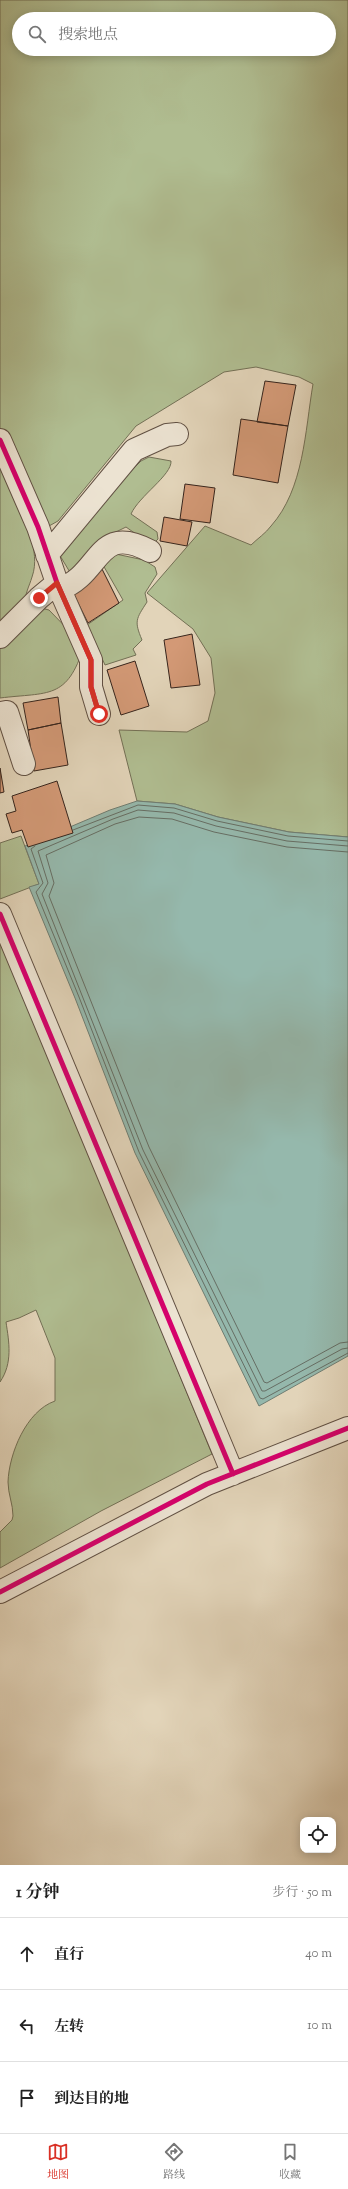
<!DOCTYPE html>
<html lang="zh">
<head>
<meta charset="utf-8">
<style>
	:root { --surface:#fff; --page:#f2f2f2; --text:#222; --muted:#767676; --line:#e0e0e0; --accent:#d93025 }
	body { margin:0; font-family:"Sorts Mill Goudy","Noto Serif SC",serif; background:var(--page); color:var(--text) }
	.controls { position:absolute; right:12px; bottom:12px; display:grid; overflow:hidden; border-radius:8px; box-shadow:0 2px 10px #0003 }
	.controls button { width:36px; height:36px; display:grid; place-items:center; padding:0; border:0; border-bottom:1px solid var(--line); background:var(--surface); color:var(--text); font:20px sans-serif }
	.stop { position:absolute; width:12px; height:12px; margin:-9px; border:3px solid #d93025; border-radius:50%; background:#fff }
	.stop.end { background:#d93025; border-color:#fff; box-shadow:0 1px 4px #0008 }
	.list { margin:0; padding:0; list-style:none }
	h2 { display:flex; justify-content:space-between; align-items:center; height:52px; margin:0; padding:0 16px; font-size:17px }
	h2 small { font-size:13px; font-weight:400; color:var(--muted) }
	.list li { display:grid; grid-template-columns:26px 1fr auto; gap:12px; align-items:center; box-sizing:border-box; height:72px; padding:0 16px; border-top:1px solid var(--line) }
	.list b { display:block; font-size:15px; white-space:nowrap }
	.list em { font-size:13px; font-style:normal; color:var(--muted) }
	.icon { flex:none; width:22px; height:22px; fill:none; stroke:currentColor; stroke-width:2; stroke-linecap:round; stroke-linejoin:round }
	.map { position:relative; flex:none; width:348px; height:1865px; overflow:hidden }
	.search { position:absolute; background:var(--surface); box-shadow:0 2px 10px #0003; left:12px; right:12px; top:12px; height:44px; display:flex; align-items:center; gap:10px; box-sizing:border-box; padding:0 14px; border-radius:22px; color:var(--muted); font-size:15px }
	.sheet { height:268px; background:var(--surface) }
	nav { display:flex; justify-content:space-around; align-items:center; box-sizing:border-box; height:56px; border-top:1px solid var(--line); background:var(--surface); font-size:11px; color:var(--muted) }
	nav a { display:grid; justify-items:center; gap:2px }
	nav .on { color:var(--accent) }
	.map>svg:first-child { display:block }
	.green { fill:#b0bd91; stroke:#737056; fill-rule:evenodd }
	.water { fill:#95b8ac; stroke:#6f7d72 }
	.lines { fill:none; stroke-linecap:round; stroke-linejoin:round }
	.shore { stroke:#666e64; stroke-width:1 }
	.building { fill:#d39976; stroke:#36241c }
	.minor-casing { stroke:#615043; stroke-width:24 }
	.minor { stroke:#ece3d2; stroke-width:22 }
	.cycleway-casing { stroke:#ece3d2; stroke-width:8 }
	.cycleway { stroke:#d6006c; stroke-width:5 }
	.route { stroke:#d93025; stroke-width:5 }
</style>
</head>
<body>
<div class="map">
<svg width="348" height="1865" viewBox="0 0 348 1865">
	<rect width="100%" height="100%" fill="#e2d4b9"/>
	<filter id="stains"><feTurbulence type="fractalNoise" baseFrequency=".005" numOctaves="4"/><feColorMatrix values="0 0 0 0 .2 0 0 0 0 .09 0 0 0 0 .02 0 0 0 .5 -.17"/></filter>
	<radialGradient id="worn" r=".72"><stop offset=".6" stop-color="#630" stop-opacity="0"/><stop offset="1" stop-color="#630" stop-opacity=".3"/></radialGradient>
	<path class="green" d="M0,0h348v837l-59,-5 -71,-15 -43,-13 -38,-3 -18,-71 68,2 21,-11 7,-28 -4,-35 -18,-29 -46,-36 58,-67 46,19c6,-6 15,-12 20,-19 33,-37 34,-95 42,-142l-14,-7 -43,-10 -32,5 -88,54 -78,95 -27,15c3,14 6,27 1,41 -3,10 -7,16 -7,27l24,6 35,36c-17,54 -35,46 -84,52zM19,19h310v30h-310z
		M149,457l22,4c1,14 -32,35 -40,53l26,18 1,7 -3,3 -12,-3 -17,-12c-24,10 -39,31 -52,52l-15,-25 65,-76 17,-17z
		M111,553l33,7 11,7 2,7 -12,19 2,9c-11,17 -13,19 -5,38l-9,9 3,6 -31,10 -18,-40 36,-25 -20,-35z
		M21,836l18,48 -39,15v-56z
		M0,936l212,518 -111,57 -101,57v-36l12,-12 1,-4c0,-12 -5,-22 -5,-34 1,-28 18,-71 47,-81v-43l-19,-48 -17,8 -13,4c3,20 7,41 -6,60z"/>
	<path class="water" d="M137,801l38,3 43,13 71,15 59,5v519l-89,50 -124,-253 -60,-155 -46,-111 10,-3 -14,-38 85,-36z"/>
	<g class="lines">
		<path class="shore" d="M73,830l65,-25 36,3 43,13 71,15 60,5
			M35,846l-4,3 12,34 -7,9 43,105 60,155 121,246 3,1 85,-46
			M348,846l-61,-5 -71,-15 -42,-13 -36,-3 -25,9 -75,32 10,32 -6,11 101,256 119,241h3l77,-42 6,-1
			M348,852l-61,-5 -73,-15 -42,-13 -33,-2 -24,7 -69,31 8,28 -5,13 100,251 115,235 3,1 73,-40 8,-1"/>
	</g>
	<path class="building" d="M265,381l31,4 -8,41 -31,-4z
		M241,419l47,7 -10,57 -45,-8z
		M185,484l30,4 -5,35 -30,-4z
		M164,517l28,5 -5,24 -27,-5z
		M102,569l17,34 -31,20 -17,-34z
		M192,634l8,51 -29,3 -7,-48z
		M135,661l14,45 -28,9 -14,-45z
		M58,697l3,26 -33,7 -5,-27z
		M61,723l7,42 -34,6 -6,-41z
		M0,768l4,24 -4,1z
		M57,781l16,52 -45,14 -6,-17 -10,3 -6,-19 10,-3 -4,-15z"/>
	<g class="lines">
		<defs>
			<path id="minor" d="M0,440l38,87 19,56 34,77v27l8,27
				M47,555l87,-105 33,-15 10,-1
				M0,637l39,-39 18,-15 3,6c42,-15 36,-67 90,-38
				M0,713l7,-1 17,52
				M0,914l233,560
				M0,1592l207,-108 141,-56"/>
		</defs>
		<use href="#minor" class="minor-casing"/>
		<use href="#minor" class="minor"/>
		<defs>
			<path id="cycleway" d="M0,440l38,87 19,56 34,77v27l8,27
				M0,914l233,560
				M0,1592l207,-108 141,-56"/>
		</defs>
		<use href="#cycleway" class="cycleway-casing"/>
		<use href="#cycleway" class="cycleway"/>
	</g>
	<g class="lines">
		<path class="route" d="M39,598l18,-15 34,77v27l8,27"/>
	</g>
	<rect width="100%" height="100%" filter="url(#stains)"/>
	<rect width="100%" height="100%" fill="url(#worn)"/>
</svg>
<div class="controls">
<button><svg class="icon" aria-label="locate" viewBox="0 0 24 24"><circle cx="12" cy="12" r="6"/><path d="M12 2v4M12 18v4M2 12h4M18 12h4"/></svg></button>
</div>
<div class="stop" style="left:99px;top:714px"></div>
<div class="stop end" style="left:39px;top:598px"></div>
<div class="search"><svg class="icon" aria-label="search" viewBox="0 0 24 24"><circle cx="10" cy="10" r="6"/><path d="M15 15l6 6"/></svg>搜索地点</div>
</div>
<section class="sheet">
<h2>1 分钟<small>步行 · 50 m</small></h2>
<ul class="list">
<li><svg class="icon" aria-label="ahead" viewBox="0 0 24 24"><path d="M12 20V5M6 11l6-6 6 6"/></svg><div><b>直行</b></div><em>40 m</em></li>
<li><svg class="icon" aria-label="left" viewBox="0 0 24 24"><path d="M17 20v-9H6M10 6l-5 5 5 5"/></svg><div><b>左转</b></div><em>10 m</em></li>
<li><svg class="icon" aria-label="arrive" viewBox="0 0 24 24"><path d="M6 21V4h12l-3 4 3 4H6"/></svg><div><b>到达目的地</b></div></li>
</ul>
</section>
<nav>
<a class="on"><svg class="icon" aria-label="map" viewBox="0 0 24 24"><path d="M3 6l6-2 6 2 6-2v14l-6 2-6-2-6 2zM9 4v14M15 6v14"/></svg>地图</a>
<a><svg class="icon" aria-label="directions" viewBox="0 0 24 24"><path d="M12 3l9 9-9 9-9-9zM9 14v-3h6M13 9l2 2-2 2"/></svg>路线</a>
<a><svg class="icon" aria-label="saved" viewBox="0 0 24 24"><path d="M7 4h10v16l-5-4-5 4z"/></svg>收藏</a>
</nav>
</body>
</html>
